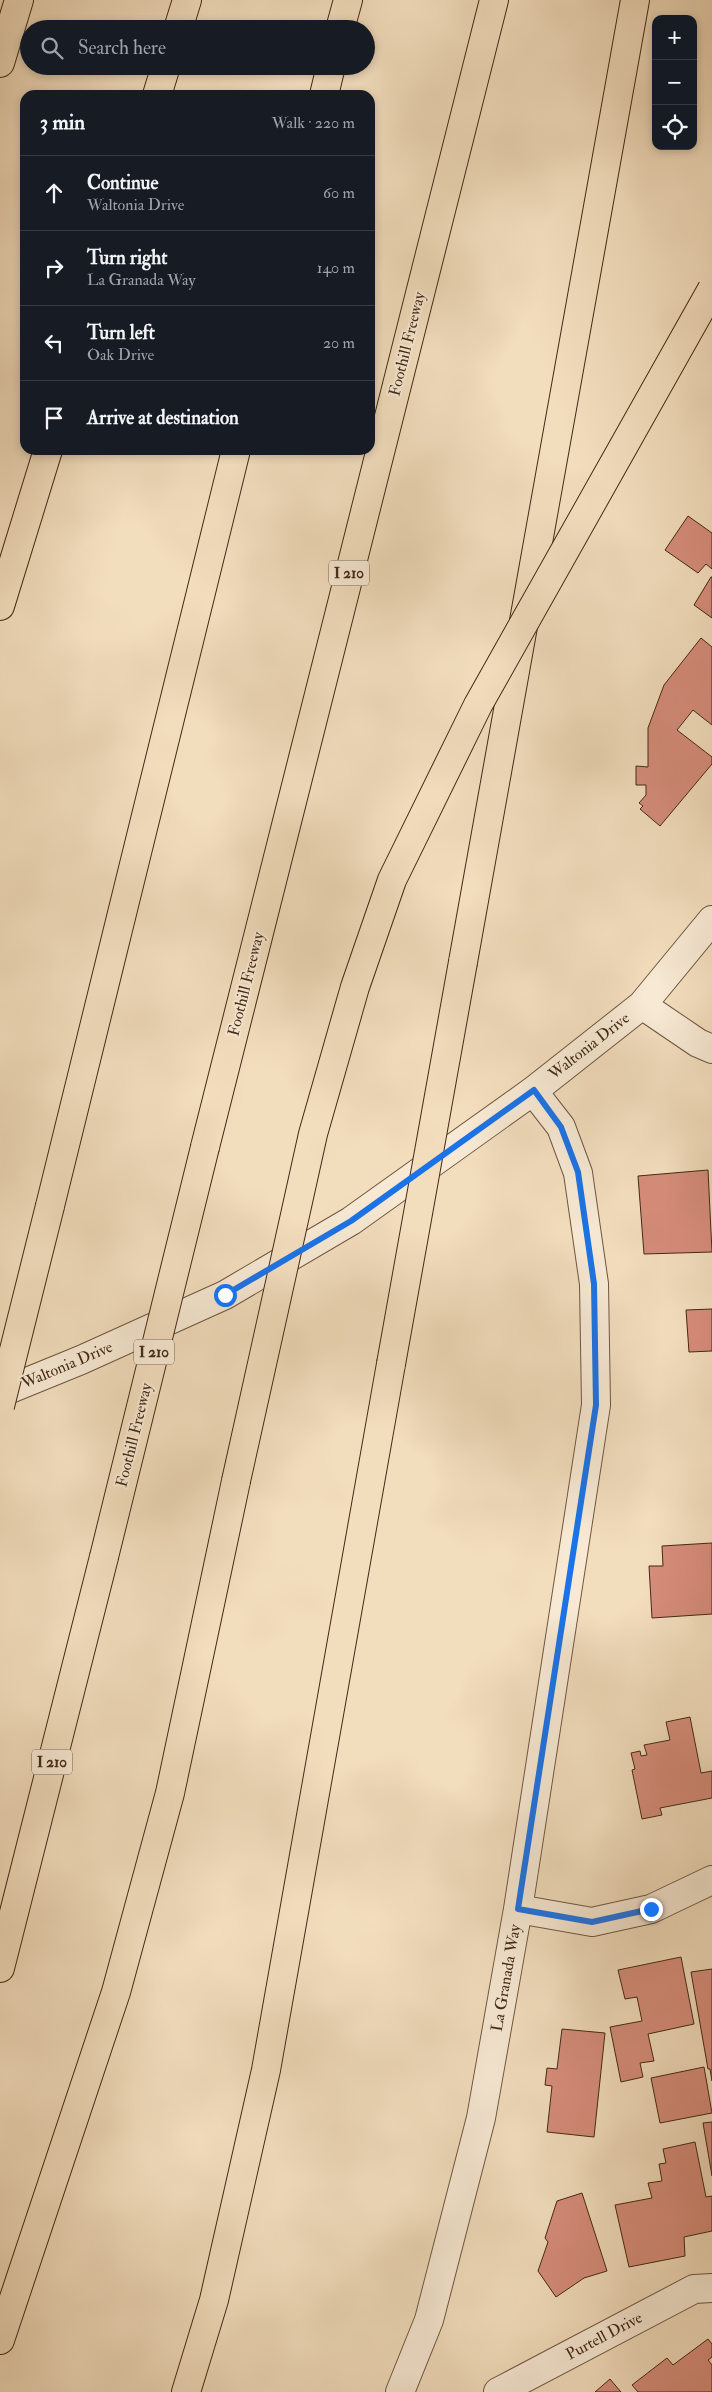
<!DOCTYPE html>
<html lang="en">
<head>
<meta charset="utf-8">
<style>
	:root { --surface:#171b24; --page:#242831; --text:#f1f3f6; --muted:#9ea1a6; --line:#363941 }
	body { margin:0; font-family:"IM FELL Double Pica",serif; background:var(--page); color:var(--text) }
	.controls { position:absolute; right:15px; top:15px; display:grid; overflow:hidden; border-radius:10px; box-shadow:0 2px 8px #0003 }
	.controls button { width:45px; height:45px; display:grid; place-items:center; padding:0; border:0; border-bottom:1px solid var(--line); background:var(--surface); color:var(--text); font:25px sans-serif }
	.stop { position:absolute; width:15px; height:15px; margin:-11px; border:4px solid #1a73e8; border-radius:50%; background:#fff }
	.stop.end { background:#1a73e8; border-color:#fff; box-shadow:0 1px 5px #0008 }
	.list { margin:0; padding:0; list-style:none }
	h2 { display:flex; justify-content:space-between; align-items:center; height:65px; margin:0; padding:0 20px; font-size:21px }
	h2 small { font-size:16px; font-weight:400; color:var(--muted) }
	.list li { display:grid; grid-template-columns:32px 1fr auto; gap:15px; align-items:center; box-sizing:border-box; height:75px; padding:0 20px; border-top:1px solid var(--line) }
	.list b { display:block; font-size:19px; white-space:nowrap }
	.list p { margin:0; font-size:16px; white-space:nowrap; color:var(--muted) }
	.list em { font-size:16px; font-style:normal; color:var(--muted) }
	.icon { flex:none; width:28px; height:28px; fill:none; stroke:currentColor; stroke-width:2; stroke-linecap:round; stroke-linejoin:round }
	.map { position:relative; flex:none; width:712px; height:2392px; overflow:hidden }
	.search { position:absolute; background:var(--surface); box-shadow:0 2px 8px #0003; left:20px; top:20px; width:355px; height:55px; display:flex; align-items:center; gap:12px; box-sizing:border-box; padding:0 18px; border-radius:28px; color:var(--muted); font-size:19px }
	.panel { position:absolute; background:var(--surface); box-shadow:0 2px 8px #0003; left:20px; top:90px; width:355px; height:365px; border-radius:15px }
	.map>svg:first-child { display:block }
	.building { fill:#d68d7b; stroke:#432915 }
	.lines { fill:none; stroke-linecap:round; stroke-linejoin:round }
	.street-casing { stroke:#6f563f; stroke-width:30 }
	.highway-casing { stroke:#432915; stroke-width:30 }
	.street { stroke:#f7e9d4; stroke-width:28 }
	.highway { stroke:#f2ddbd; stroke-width:28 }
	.highway-bridge-casing { stroke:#432915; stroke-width:30; stroke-linecap:butt }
	.highway-bridge { stroke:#f2ddbd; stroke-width:28 }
	.route { stroke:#1a73e8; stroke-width:6 }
	.labels { text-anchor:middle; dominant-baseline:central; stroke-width:4; stroke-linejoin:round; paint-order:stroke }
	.shield { fill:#f7e9d4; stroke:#79634e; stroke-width:1 }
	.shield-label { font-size:15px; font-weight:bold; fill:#432915 }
	.street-label { font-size:16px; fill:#432915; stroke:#f7e9d4 }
</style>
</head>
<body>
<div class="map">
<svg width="712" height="2392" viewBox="0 0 712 2392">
	<rect width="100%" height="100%" fill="#f2ddbd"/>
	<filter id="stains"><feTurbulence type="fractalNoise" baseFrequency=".004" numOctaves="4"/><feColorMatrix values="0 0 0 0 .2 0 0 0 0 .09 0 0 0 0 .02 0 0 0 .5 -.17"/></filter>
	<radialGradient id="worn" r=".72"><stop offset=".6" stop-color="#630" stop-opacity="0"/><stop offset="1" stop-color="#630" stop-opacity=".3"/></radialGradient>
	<path class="building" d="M688,516l24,17v36l-6,-5 -8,9 -33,-23z
		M711,577h1v41l-18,-13z
		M701,638l11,9v78l-19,-15 -16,20 35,27v7l-52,62 -20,-17 3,-3 -4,-3 7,-8v-10h-10v-19l12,1v-39l16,-43z
		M708,1170l4,82 -68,2 -6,-78z
		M712,1309v42l-23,1 -3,-42z
		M712,1543v71l-60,4 -3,-52h14l-1,-20z
		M690,1717l11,56 11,-2v27l-52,10 2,7 -20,4 -10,-49 3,-1 -4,-16 9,-2 1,5 6,-1 -3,-10 26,-5 -4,-18z
		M681,1957l13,67 -46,10 6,27 -14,2 3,14 -22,5 -11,-55 32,-6 -5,-24 -12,2 -7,-29z
		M712,1969v112l-2,-12h-2l-17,-97z
		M562,2029l43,4 -11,104 -47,-5 5,-46 -7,-1 2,-17 10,1z
		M704,2067l8,46 -52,10 -9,-45z
		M712,2122v54l-9,-53z
		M695,2142l11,55 6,-1v35l-28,6 1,19 -56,11 -14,-62 37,-7 -4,-15 14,-2 -3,-17 7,-1 -3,-14z
		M582,2193l25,78 -23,7 -28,19 -18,-26 10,-29 -3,-4 12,-37z
		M708,2339l4,5v13l-4,3 4,5v27h-74l-6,-7 35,-27 6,7z
		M610,2379l11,13h-26z"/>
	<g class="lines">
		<defs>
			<path id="street" d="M642,1005l56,38 14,6
				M0,1393l81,-33 144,-65 126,-74 182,-130 109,-86 70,-85
				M518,1909l74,13 59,-13 61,-29
				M400,2392l29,-72 52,-202 37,-209 78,-504 -2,-121 -16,-111 -17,-46 -28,-36
				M498,2392l196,-103 18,-1"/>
			<path id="highway" d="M178,29l9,-29
				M340,29l8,-29
				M0,63l19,-63
				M157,95l9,-29
				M324,95l7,-29
				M0,606l48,-156
				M463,962l172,-962
				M205,1147l289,-1147
				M50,1206l186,-756
				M0,1968l104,-411
				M0,2340l116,-348 54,-199 66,-312
				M186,2392l28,-92 52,-230 125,-706"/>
		</defs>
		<use href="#street" class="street-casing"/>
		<use href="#highway" class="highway-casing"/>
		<use href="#street" class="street"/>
		<use href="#highway" class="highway"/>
		<defs>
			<path id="highway-bridge" d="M391,1364l72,-402
				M0,1406l50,-200
				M236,1481l77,-347 42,-147 37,-107 86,-175 234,-416
				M104,1557l101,-410"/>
		</defs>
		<use href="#highway-bridge" class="highway-bridge-casing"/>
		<use href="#highway-bridge" class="highway-bridge"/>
	</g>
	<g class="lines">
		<path class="route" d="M225,1295l126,-74 183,-131 27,37 17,45 16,112 2,121 -78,504 74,13 59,-13"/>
	</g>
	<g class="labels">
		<g class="shield">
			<rect x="329" y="560.5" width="40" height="25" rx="4"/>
			<rect x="134" y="1339.5" width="40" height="25" rx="4"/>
			<rect x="32" y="1749.5" width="40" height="25" rx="4"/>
		</g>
		<g class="shield-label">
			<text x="349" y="573">I 210</text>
			<text x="154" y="1352">I 210</text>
			<text x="52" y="1762">I 210</text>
		</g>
		<g class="street-label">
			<text transform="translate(407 344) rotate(-76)">Foothill Freeway</text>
			<text transform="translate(246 984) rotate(-76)">Foothill Freeway</text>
			<text transform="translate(589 1046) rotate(-38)">Waltonia Drive</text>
			<text transform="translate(67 1365) rotate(-23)">Waltonia Drive</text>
			<text transform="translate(134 1435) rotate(-76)">Foothill Freeway</text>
			<text transform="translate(506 1978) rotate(-80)">La Granada Way</text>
			<text transform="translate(604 2336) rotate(-28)">Purtell Drive</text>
		</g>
	</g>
	<rect width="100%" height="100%" filter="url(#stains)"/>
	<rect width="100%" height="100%" fill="url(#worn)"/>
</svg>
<div class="controls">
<button>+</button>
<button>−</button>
<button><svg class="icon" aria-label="locate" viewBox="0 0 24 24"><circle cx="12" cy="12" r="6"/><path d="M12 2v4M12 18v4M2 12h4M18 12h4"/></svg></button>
</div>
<div class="stop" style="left:225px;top:1295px"></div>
<div class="stop end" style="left:651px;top:1909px"></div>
<div class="search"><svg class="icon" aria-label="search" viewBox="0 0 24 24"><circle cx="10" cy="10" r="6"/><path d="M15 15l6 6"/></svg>Search here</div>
<section class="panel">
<h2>3 min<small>Walk · 220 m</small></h2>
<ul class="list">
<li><svg class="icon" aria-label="ahead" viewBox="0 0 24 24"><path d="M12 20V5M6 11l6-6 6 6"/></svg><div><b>Continue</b><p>Waltonia Drive</p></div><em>60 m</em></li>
<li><svg class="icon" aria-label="right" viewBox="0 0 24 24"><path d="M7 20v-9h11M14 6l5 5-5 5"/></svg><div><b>Turn right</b><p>La Granada Way</p></div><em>140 m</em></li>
<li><svg class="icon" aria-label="left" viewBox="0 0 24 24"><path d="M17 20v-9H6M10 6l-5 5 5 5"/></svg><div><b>Turn left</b><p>Oak Drive</p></div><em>20 m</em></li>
<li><svg class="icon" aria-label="arrive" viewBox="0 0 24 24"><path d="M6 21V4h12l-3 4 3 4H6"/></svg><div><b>Arrive at destination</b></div></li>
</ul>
</section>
</div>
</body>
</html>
